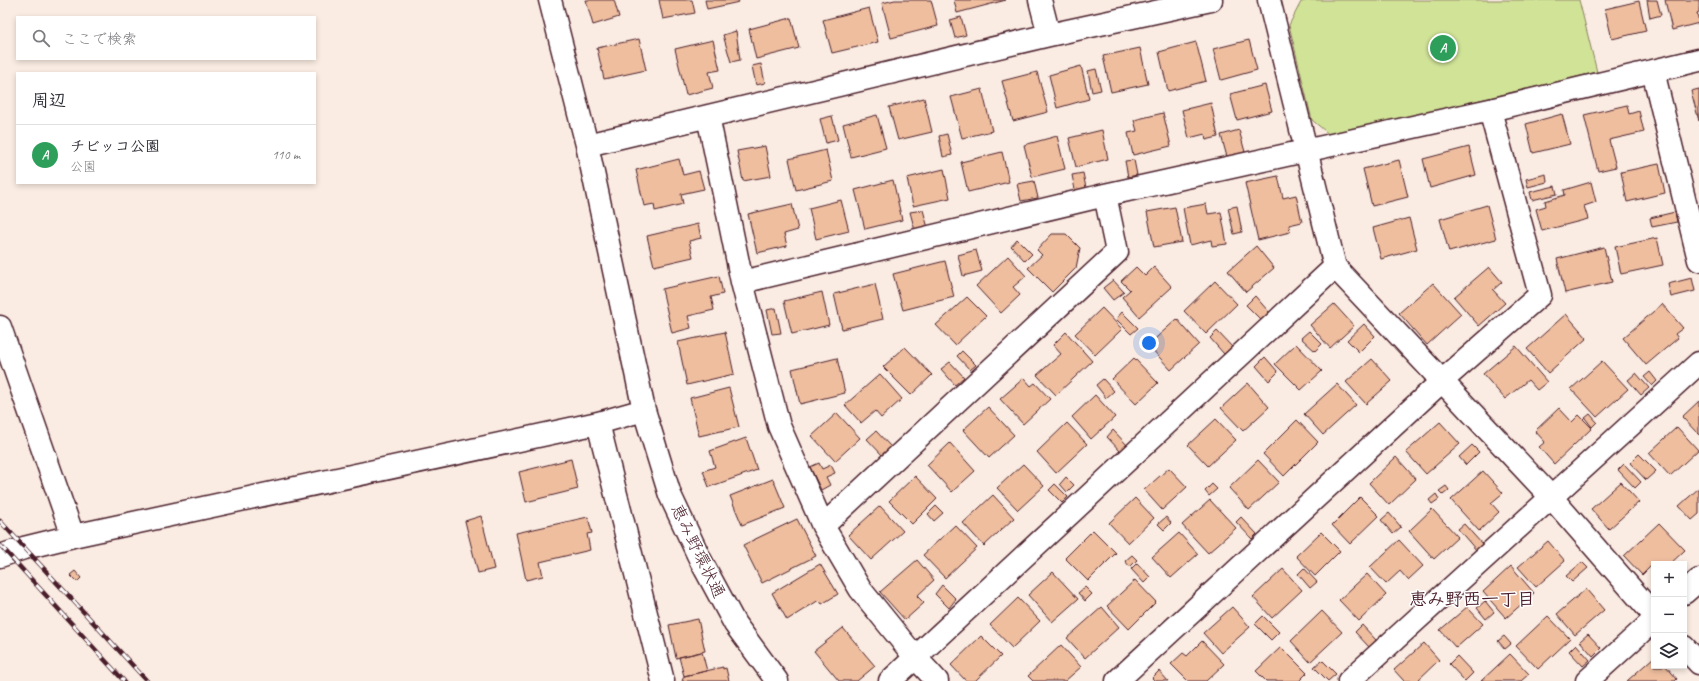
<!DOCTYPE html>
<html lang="ja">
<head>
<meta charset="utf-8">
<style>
	:root { --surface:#fff; --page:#f7f7f7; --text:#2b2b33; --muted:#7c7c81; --line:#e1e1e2; --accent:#c8321e }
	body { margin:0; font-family:Caveat,"Klee One",sans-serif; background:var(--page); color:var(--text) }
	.controls { position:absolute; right:12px; bottom:12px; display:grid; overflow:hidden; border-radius:0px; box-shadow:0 2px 6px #0003 }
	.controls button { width:36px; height:36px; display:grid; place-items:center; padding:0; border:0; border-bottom:1px solid var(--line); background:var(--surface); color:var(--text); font:20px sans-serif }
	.you { position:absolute; left:1149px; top:343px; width:14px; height:14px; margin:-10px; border:3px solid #fff; border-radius:50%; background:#1a73e8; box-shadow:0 0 0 6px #1a73e833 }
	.badge { display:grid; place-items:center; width:26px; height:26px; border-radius:50%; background:var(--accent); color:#fff; font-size:13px; font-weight:700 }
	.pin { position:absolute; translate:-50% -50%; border:2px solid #fff; box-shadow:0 1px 4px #0006 }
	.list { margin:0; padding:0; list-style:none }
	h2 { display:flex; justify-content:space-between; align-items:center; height:52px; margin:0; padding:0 16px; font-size:17px }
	h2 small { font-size:13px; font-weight:400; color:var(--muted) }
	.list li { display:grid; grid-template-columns:26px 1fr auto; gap:12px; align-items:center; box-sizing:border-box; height:60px; padding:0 16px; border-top:1px solid var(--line) }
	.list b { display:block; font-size:15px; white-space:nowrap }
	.list p { margin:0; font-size:13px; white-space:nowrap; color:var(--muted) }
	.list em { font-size:13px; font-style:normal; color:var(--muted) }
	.icon { flex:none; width:22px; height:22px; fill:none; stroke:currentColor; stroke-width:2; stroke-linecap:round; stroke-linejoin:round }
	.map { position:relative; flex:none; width:1699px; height:681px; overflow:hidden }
	.search { position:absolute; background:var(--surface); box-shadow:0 2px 6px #0003; left:16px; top:16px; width:300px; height:44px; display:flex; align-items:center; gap:10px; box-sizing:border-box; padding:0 14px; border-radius:0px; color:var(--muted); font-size:15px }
	.panel { position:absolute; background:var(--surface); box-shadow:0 2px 6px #0003; left:16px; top:72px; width:300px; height:112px; border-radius:0px }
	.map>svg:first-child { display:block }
	.green { fill:#d0e397; stroke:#8d8161 }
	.building { fill:#efbe9f; stroke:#4a1f2b }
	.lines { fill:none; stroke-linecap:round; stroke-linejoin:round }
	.minor-casing { stroke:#4a1f2b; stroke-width:25 }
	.minor { stroke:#fff; stroke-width:22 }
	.rail-casing { stroke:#4a1f2b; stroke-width:4.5 }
	.rail { stroke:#fff; stroke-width:3; stroke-dasharray:9; stroke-linecap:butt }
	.labels { text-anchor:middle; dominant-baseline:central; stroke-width:3; stroke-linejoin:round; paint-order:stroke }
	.street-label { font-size:17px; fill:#4a1f2b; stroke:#fff }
	.neighbourhood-label { font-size:18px; font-weight:bold; fill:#4a1f2b; stroke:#fff }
</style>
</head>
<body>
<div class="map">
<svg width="1699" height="681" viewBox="0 0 1699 681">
	<rect width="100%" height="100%" fill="#faece2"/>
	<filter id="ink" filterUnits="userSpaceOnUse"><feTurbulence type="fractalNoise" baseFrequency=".025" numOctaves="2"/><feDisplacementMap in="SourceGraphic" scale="8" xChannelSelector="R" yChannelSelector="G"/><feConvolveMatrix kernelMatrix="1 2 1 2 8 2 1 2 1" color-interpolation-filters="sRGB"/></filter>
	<g filter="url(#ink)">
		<path class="green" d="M1309,0h270l18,72 -266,64 -19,-16 -23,-95 12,-23z"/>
		<path class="building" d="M586,0h28l5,17 -26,8z
			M659,0h33l3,13 -32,6z
			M705,0h33l1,2 -32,7z
			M895,0h36l7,26 -47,12 -9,-35z
			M954,0h52l-49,13z
			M1647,0h10l4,15 -11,3z
			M1665,0h34v12l-2,1 2,10 -27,7z
			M1639,1l7,30 -34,8 -7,-30z
			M869,8l9,34 -46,11 -9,-33z
			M961,17l5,18 -11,3 -5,-18z
			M791,18l8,30 -43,11 -7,-30z
			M736,31l4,29 -9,2 -8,-27z
			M639,39l7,31 -42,9 -7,-31z
			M713,40l7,30 -11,2 4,16 -27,7 -11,-46z
			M1249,40l8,30 -36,10 -8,-31z
			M1196,42l10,39 -38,10 -9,-39z
			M1140,48l8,36 -37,8 -8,-36z
			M761,64l4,19 -9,2 -4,-19z
			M1081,66l8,33 -32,9 -8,-33z
			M1096,69l5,21 -9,2 -4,-21z
			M1037,72l11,40 -35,9 -11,-40z
			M1265,85l7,26 -35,9 -7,-26z
			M982,89l10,42 -30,7 -11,-41z
			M1699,89v32l-8,-30z
			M924,98l8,34 -34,8 -9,-33z
			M1211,103l7,34 -12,3 -1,-6 -16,4 -7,-28z
			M1627,105l2,9 10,-3 5,21 -35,8 7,27 -18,4 -14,-56z
			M1163,113l8,33 -38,9 -5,-22 9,-2 -3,-11z
			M1562,114l8,30 -37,9 -7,-29z
			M877,115l9,33 -35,9 -8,-33z
			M832,116l6,24 -12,3 -6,-24z
			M1102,130l6,29 -32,8 -7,-29z
			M1239,130l6,22 -18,5 -6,-22z
			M947,134l5,21 -9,2 -4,-21z
			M1057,136l8,33 -33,8 -8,-32z
			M765,146l6,30 -28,5 -6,-30z
			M1469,147l7,28 -46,13 -7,-29z
			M826,150l7,31 -37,9 -7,-31z
			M1002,152l7,30 -41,10 -7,-30z
			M679,159l4,16 16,-4 5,18 -23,5 2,10 -28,7 -1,-7 -10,2 -8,-36z
			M1134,160l3,15 -9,2 -3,-16z
			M1399,160l9,37 -36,9 -9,-37z
			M1659,164l6,29 -38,9 -6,-30z
			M944,169l6,29 -37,8 -6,-28z
			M1083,173l3,15 -11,2 -3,-15z
			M1546,174l1,8 -19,5 -2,-8z
			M1278,176l5,22 13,-3 6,27 -13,3 1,7 -32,8 -13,-57z
			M893,180l9,40 -37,9 -10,-39z
			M1034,181l4,17 -17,3 -4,-17z
			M1591,182l5,20 -12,4 4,13 -46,12 -6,-22 10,-3 -1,-5 20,-6 -1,-5z
			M1555,186l2,8 -25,6 -2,-8z
			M841,200l8,31 -33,8 -7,-31z
			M792,204l6,26 -14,4 3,12 -30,7 -9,-39z
			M1206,204l2,10 13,-2 6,32 -15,2 -1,-6 -21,5 -7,-37z
			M1487,205l9,34 -47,13 -9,-33z
			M1237,206l5,26 -8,2 -6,-26z
			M1175,207l7,35 -28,5 -7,-35z
			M923,210l5,18 -13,3 -5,-19z
			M1675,212l2,10 -25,5 -2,-9z
			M1409,218l8,31 -36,10 -8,-31z
			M698,224l3,14 -12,3 4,16 -39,9 -7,-30z
			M1052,234h14l14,14 -4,20 -24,24 -24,-24 14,-13 -5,-5z
			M1657,238l6,27 -42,9 -6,-27z
			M1017,239l15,15 -7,7 -14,-15z
			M1256,246l18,22 -28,24 -18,-21z
			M1604,247l8,35 -47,11 -8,-34z
			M976,250l6,21 -19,5 -5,-21z
			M1008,256l18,20 -13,11 7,8 -19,18 -25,-27z
			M945,261l9,36 -51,13 -10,-36z
			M1136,267l9,9 9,-9 18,20 -33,30 -17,-20 8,-7 -9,-9z
			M1489,267l13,15 -9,8 12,13 -26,23 -25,-29z
			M719,276l4,18 -12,3 3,13 -26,6 3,12 -19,5 -10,-44z
			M1692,278l3,13 -24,6 -3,-13z
			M1113,280l11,12 -11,8 -10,-12z
			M1215,281l22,23 -31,30 -22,-23z
			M1433,283l28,31 -34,31 -28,-32z
			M875,284l8,35 -41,10 -8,-35z
			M822,292l7,33 -37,9 -8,-33z
			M1255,296l14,16 -8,8 -15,-15z
			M967,297l19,19 -31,29 -19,-20z
			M1334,304l20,22 -24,22 -20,-23z
			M1662,304l21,24 -8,6 3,4 -32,27 -23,-27z
			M776,308l5,25 -9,1 -5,-24z
			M1102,308l20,21 -27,26 -20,-21z
			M1122,312l16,16 -7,6 -15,-15z
			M1566,314l21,24 -39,35 -21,-24z
			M1177,319l22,25 -28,26 -23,-25z
			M1364,324l11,12 -16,16 -12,-12z
			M1217,331l15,16 -8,7 -14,-16z
			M1309,331l13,13 -7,7 -14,-13z
			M725,332l9,42 -47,11 -9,-43z
			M1066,332l26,29 -36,34 -19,-20 24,-21 -8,-9z
			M1296,344l26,27 -21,19 -26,-26z
			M1516,346l31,36 -10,8 -9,-10 -23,19 -22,-25z
			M905,347l27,28 -21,20 -28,-28z
			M962,351l14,14 -6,5 -13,-14z
			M1265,357l13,15 -9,9 -13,-15z
			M837,358l8,35 -45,11 -8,-35z
			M1134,358l24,25 -22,21 -24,-25z
			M1372,359l20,22 -26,23 -20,-22z
			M1602,361l26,28 -31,28 -26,-28z
			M950,362l14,15 -9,8 -14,-16z
			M1650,372l7,9 -5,5 -8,-9z
			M1636,373l13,15 -8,7 -13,-15z
			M880,374l22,25 -21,19 -6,-7 -14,12 -16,-18z
			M1024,378l7,8 4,-3 15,16 -27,25 -23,-25z
			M1103,379l11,12 -8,7 -10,-13z
			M1248,383l21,24 -26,24 -22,-23z
			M1337,384l19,21 -33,30 -19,-21z
			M729,388l10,39 -40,9 -9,-38z
			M1095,395l20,22 -24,22 -19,-22z
			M1699,401v34l-17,-18z
			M988,407l26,28 -25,23 -26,-28z
			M1559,408l13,14 7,-7 13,13 -38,36 -15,-17 6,-5 -10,-11z
			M837,413l23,25 -25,23 -23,-25z
			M1590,414l7,8 -5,5 -7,-9z
			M1216,419l20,21 -28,26 -20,-21z
			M1297,420l21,22 -34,34 -21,-22z
			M1440,422l20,22 -34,30 -20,-22z
			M1067,423l20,21 -31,29 -19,-21z
			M1677,427l21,23 -28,26 -21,-23z
			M1113,430l15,16 -7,6 -14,-15z
			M876,431l15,16 -8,9 -16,-17z
			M746,438l11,32 -48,17 -6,-16 12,-4 -5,-16z
			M950,443l25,28 -23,21 -25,-27z
			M1472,445l7,7 -13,13 -7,-8z
			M1639,454l17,17 -10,9 -16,-17z
			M1396,457l20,22 -27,26 -20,-22z
			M571,459l7,30 -52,13 -7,-30z
			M1258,460l21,22 -30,28 -20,-22z
			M819,463l3,6 9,-4 4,8 -9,4 4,8 -9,5 -11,-23z
			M1023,464l21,22 -26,24 -21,-22z
			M1624,464l17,18 -6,6 -17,-18z
			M1169,468l18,19 -25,23 -18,-20z
			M1483,471l20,22 -12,10 8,9 -20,19 -28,-31z
			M915,476l22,23 -25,25 -23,-23z
			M1066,477l8,8 -7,7 -7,-8z
			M773,479l12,29 -43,17 -12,-29z
			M1621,482l18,20 -30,27 -18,-20z
			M1055,484l13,13 -6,6 -13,-13z
			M1212,484l5,5 -8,7 -4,-5z
			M1446,486l3,4 -6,5 -4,-4z
			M1699,488v26l-7,6 -13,-14z
			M1436,494l3,5 -7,5 -3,-4z
			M993,495l21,23 -30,28 -21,-23z
			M1360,497l19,19 -29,28 -18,-19z
			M1135,498l19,20 -26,25 -19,-20z
			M1210,500l26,28 -28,25 -26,-28z
			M880,506l23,25 -32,29 -23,-25z
			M936,506l7,7 -9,8 -6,-7z
			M1432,509l26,28 -24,22 -25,-28z
			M1389,513l12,14 -8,7 -12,-14z
			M481,516l13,53 -16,4 -13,-52z
			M588,517l4,16 -5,1 3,16 -50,12 3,14 -17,4 -10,-47z
			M1166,517l5,6 -7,7 -6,-6z
			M1241,517l16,17 -5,5 -16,-17z
			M797,519l19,37 -54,27 -19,-38z
			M1659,523l26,27 -15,14h-16v1l-1,-1 -11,11 -18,-19z
			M1464,524l18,20 -6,6 -18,-21z
			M955,525l22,23 -32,30 -22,-23z
			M1093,530l23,23 -28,28 -23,-23z
			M1321,532l19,19 -25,25 -19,-20z
			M1179,533l19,21 -27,24 -19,-21z
			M1399,540l24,26 -15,14 -8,-9 -14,13 -16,-17z
			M1548,541l17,20 -29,26 -18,-20z
			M1132,555l5,5 -7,7 -5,-6z
			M917,560l17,20 -17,16 7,7 -19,17 -25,-28z
			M1582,562l6,6 -16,14 -6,-6z
			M1137,563l13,14 -6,6 -13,-14z
			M820,564l18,30 -16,10 -3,-4 -32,20 -15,-27z
			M1511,566l23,27 -28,25 -23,-26z
			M1304,568l13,14 -7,6 -12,-14z
			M1283,569l19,21 -30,28 -19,-21z
			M75,571l6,7 -4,4 -7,-7z
			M1053,572l25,27 -26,23 -24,-27z
			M1367,574l19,21 -27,26 -20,-21z
			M1135,580l21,22 -27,27 -22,-23z
			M942,585l14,14 -7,9 -14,-14z
			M1085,587l7,7 -7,7 -7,-8z
			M1586,589l18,21 -29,25 -18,-21z
			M1018,598l22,23 -28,27 -22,-23z
			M1485,601l9,11 -8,7 -9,-11z
			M1102,607l17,20 -34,31 -18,-20z
			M1232,607l18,20 -29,26 -18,-20z
			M1467,607l16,17 -27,24 -16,-18z
			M1322,611l20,21 -32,30 -19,-21z
			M1263,616l16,16 -8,8 -16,-16z
			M1548,616l22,23 -32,30 -22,-23z
			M698,619l7,32 -29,7 -7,-33z
			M1362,625l14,15 -7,7 -14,-15z
			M843,628l32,38 -18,15h-18l-25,-30z
			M1588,634l13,14 -8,8 -13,-15z
			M981,636l20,20 -26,25h-9l-15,-16z
			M1504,636l7,8 -6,5 -7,-8z
			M1202,641l22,23 -18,17h-18l-17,-17 12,-11 4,3z
			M1424,643l15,17 -22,21h-13l-10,-11z
			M1576,644l14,16 -7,6 -14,-15z
			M1061,645l20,22 -16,14h-32l-5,-5z
			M1281,647l26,26 -8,8h-33l-10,-10z
			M702,652l5,19 -23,5 -5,-19z
			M1510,654l19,20 -8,7h-40z
			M1457,656l16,17 -8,8 -16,-17z
			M1654,657v9h12l11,13 -2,2h-48z
			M1322,660l14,14 -8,7 -14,-14z
			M723,667v2l3,-1 3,13h-47l2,-5z
			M1159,671l9,10h-13l-3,-3z"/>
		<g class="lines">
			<defs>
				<path id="minor" d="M550,0l37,145 57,265 26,85 31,66 34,63 42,57
					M1040,0l9,35
					M1269,0l66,267 216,230 103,118
					M1653,71l46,189
					M708,116l34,166 37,144 44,100 37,63 55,68 22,24
					M587,145l462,-110 162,-35
					M742,282l363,-87 385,-85 209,-50
					M0,327l73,209
					M598,423l65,258
					M823,526l294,-274 -12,-57
					M0,556l24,-8 49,-12 525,-113 46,-13
					M1684,593l15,-13
					M1684,647l15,16
					M890,681l445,-414
					M1117,681l325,-300 98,-86 -50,-185
					M1349,681l350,-318
					M1587,681l67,-61"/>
			</defs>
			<use href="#minor" class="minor-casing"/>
			<use href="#minor" class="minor"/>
			<defs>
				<path id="rail" d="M0,521l147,160
					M0,545l124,136"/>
			</defs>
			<use href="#rail" class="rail-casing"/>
			<use href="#rail" class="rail"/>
		</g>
	</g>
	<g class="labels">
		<g class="street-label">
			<text transform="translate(698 551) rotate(64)">恵み野環状通</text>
		</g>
		<g class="neighbourhood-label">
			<text x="1472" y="599">恵み野西一丁目</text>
		</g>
	</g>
</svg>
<div class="controls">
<button>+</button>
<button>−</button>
<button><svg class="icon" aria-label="layers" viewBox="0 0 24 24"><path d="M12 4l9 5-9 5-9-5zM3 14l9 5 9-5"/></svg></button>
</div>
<div class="you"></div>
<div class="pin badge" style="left:1443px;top:48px;background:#2e9e5b">A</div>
<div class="search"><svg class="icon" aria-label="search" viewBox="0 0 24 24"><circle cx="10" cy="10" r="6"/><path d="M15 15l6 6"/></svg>ここで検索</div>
<section class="panel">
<h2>周辺<small></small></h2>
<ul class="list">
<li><span class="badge" style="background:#2e9e5b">A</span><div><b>チビッコ公園</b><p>公園</p></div><em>110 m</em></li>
</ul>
</section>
</div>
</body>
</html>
